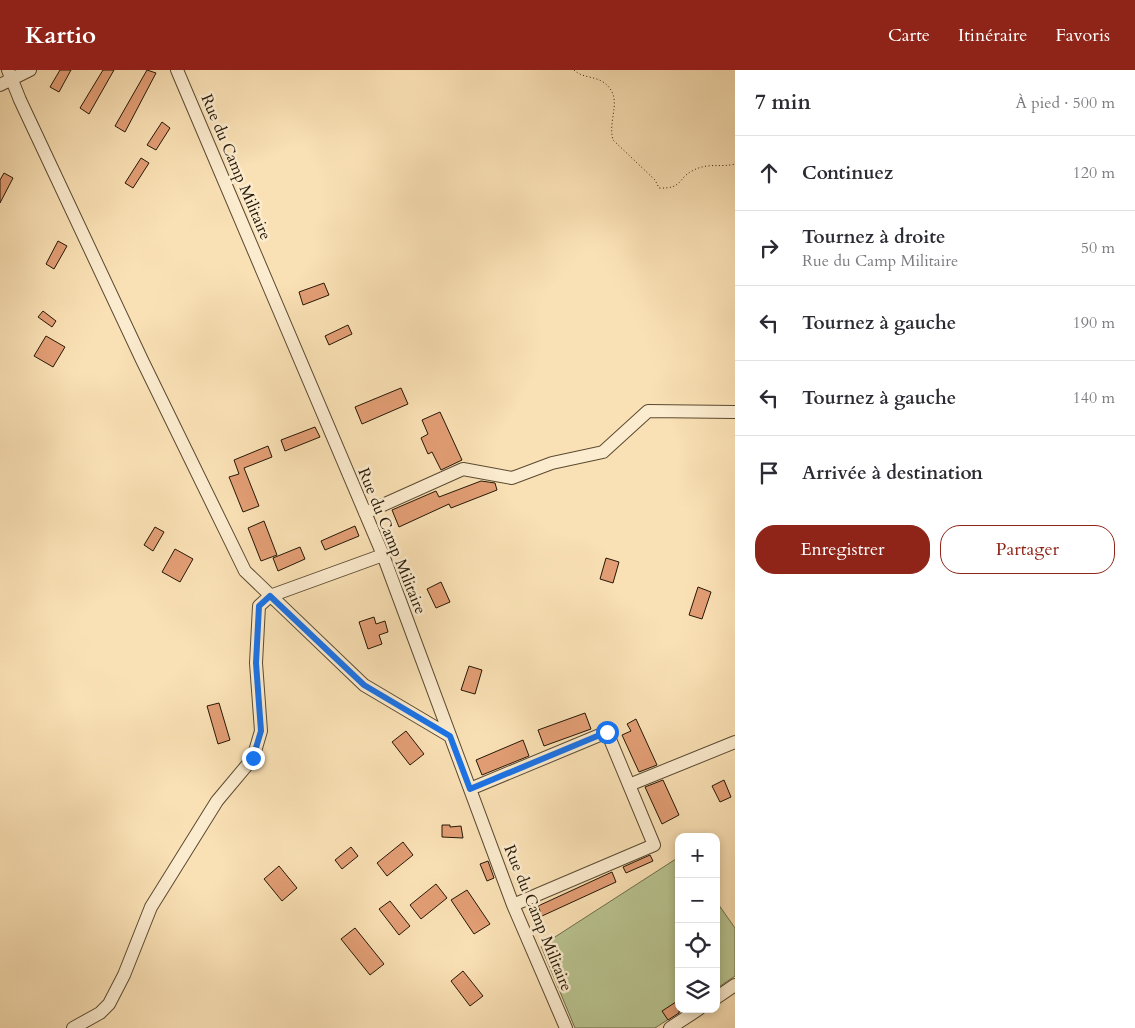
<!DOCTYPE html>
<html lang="fr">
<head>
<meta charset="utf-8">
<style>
	:root { --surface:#fff; --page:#f2f2f3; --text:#2b2b33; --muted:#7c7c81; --line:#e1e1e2; --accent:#8f2418 }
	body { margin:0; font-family:Cardo,serif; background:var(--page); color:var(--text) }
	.controls { position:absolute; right:15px; bottom:15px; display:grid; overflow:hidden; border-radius:10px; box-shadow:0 2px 8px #0003 }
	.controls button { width:45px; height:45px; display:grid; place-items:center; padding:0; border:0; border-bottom:1px solid var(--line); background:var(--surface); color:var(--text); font:25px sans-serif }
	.stop { position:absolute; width:15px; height:15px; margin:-11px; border:4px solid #1a73e8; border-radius:50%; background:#fff }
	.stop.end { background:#1a73e8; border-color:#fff; box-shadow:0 1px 5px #0008 }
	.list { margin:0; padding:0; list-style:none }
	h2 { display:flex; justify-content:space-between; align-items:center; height:65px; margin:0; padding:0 20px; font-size:21px }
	h2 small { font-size:16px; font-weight:400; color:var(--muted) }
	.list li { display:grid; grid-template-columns:32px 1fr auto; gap:15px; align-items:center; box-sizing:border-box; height:75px; padding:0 20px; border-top:1px solid var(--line) }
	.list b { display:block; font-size:19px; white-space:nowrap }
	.list p { margin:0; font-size:16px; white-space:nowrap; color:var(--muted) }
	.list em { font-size:16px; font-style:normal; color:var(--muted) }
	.actions { display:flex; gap:10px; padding:15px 20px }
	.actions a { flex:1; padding:11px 0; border:1px solid var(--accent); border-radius:20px; text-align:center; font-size:18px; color:var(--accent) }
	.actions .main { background:var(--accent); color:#fff }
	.icon { flex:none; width:28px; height:28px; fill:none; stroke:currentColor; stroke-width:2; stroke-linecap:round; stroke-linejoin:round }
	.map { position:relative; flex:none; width:735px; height:958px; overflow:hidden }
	header { display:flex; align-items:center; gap:30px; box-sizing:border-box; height:70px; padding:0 25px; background:var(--accent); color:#fff }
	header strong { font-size:24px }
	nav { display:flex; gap:28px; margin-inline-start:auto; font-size:18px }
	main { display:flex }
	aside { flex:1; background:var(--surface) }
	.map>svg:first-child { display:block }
	.pitch { fill:#b9c491; stroke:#6e6e4b }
	.building { fill:#e39e75; stroke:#241705 }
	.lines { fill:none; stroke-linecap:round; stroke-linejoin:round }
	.minor-casing { stroke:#5a4a31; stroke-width:14 }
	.path { stroke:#241705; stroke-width:1; stroke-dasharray:1 2.5; stroke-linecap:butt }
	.minor { stroke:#fceccf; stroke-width:12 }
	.route { stroke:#1a73e8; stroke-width:6 }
	.labels { text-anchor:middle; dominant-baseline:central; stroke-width:5; stroke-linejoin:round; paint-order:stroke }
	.street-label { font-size:16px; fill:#241705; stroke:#fceccf }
</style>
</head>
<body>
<header>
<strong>Kartio</strong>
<nav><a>Carte</a><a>Itinéraire</a><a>Favoris</a></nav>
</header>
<main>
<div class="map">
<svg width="735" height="958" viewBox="0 0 735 958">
	<rect width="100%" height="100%" fill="#fae1b5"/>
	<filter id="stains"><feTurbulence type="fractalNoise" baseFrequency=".004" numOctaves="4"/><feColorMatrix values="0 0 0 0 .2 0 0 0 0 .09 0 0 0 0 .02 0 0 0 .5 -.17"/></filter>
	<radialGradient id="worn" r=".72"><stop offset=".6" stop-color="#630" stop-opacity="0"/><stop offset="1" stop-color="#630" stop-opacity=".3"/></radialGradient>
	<path class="pitch" d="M679,787v152h5l-29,19h-80l-34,-82z
		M716,831l19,27v48l-19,13z"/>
	<path class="building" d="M60,0h11l-12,22 -9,-5z
		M103,0h11l-25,44 -9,-6z
		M147,0l9,3 -31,59 -10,-6z
		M162,52l8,6 -14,22 -9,-5z
		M141,88l8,5 -16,25 -8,-5z
		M4,103l9,5 -13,25v-23z
		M58,171l9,5 -13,23 -8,-5z
		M324,213l5,12 -26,10 -4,-13z
		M43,241l13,10 -4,6 -14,-10z
		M348,255l4,9 -23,11 -4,-9z
		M46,266l19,11 -12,20 -19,-11z
		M401,318l7,16 -46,20 -7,-17z
		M440,342l22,48 -21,10 -9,-18 -4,2 -7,-16 7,-4 -6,-14z
		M315,357l5,10 -35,14 -4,-11z
		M268,376l4,11 -28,11 15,38 -16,6 -14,-35 10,-3 -5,-14z
		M481,411l14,2 2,7 -46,18 -2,-4 -50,23 -7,-17 44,-19 3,6z
		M264,451l13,34 -16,6 -13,-33z
		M355,456l4,10 -34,14 -4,-9z
		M155,457l9,5 -11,19 -9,-6z
		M300,477l5,12 -27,12 -5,-13z
		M175,479l18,10 -13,23 -18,-10z
		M606,488l13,4 -6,21 -13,-4z
		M441,512l9,20 -14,6 -9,-19z
		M698,517l13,5 -9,27 -13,-4z
		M374,547l2,7 9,-3 3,11 -9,3 3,9 -14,5 -9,-27z
		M469,596l13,4 -7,24 -14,-4z
		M219,633l11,37 -12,4 -11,-38z
		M585,643l6,16 -47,17 -6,-16z
		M636,649l21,46 -18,7 -17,-37 9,-4 -4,-7z
		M406,661l18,23 -14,11 -18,-23z
		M523,670l6,16 -47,19 -6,-15z
		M663,710l16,35 -17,9 -17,-37z
		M724,710l7,17 -11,5 -8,-16z
		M442,755h8v2l11,-1 2,12 -21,-1z
		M403,772l10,13 -26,21 -10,-13z
		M351,777l7,9 -16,13 -7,-9z
		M650,785l3,6 -27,12 -3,-6z
		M488,791l6,17 -7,3 -7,-17z
		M279,796l18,22 -15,13 -18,-22z
		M612,802l4,10 -74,34 -4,-10z
		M436,814l11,14 -26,21 -11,-14z
		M467,820l23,34 -16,10 -23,-34z
		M390,831l20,25 -11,9 -20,-26z
		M355,858l29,36 -14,11 -29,-36z
		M463,901l20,25 -13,10 -19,-25z
		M679,930v13l-11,7 -6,-9z"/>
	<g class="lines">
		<defs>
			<path id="minor" d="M8,0l12,30 122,260 103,211 119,114 86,51
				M177,0l206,485 130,350 53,123
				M0,15l30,-15
				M365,443l98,-44 49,9 40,-15 51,-11 45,-41 87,1
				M629,715l106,-43
				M470,719l137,-57 47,113 -141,60
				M716,928l19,-13
				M73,958l27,-15 9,-9 15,-29 27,-68 66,-106 36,-43 8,-27 -5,-68 3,-57 11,-10 113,-41
				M670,958l29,-19"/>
		</defs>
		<use href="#minor" class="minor-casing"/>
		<path class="path" d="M574,0c8,8 20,6 29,12 22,15 4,37 10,58l42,40 4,8c24,1 19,-10 33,-17 16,-9 27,-3 43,-7"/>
		<use href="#minor" class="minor"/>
	</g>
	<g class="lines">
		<path class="route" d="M253,688l8,-27 -5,-68 3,-57 11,-10 94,89 86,51 20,53 137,-57"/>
	</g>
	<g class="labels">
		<g class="street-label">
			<text transform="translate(236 97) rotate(67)">Rue du Camp Militaire</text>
			<text transform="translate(392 471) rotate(68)">Rue du Camp Militaire</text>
			<text transform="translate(538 848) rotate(68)">Rue du Camp Militaire</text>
		</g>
	</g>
	<rect width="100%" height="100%" filter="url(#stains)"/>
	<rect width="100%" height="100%" fill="url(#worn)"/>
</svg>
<div class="controls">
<button>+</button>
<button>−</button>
<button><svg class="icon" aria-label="locate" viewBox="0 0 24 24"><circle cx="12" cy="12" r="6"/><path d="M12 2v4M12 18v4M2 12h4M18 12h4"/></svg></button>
<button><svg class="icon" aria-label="layers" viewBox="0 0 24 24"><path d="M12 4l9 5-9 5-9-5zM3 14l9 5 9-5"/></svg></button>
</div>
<div class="stop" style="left:607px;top:662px"></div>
<div class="stop end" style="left:253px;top:688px"></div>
</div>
<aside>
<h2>7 min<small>À pied · 500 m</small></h2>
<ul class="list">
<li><svg class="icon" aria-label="ahead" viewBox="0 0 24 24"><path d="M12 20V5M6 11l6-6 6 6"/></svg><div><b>Continuez</b></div><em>120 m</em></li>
<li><svg class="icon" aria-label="right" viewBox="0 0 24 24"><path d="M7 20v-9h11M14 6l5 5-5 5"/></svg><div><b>Tournez à droite</b><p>Rue du Camp Militaire</p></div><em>50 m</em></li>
<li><svg class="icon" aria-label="left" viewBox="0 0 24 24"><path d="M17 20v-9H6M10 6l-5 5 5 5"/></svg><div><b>Tournez à gauche</b></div><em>190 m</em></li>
<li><svg class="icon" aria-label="left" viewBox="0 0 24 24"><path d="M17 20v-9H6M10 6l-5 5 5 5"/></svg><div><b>Tournez à gauche</b></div><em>140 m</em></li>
<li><svg class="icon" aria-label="arrive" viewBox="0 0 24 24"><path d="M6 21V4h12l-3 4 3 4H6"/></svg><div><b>Arrivée à destination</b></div></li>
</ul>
<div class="actions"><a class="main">Enregistrer</a><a>Partager</a></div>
</aside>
</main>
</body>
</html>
